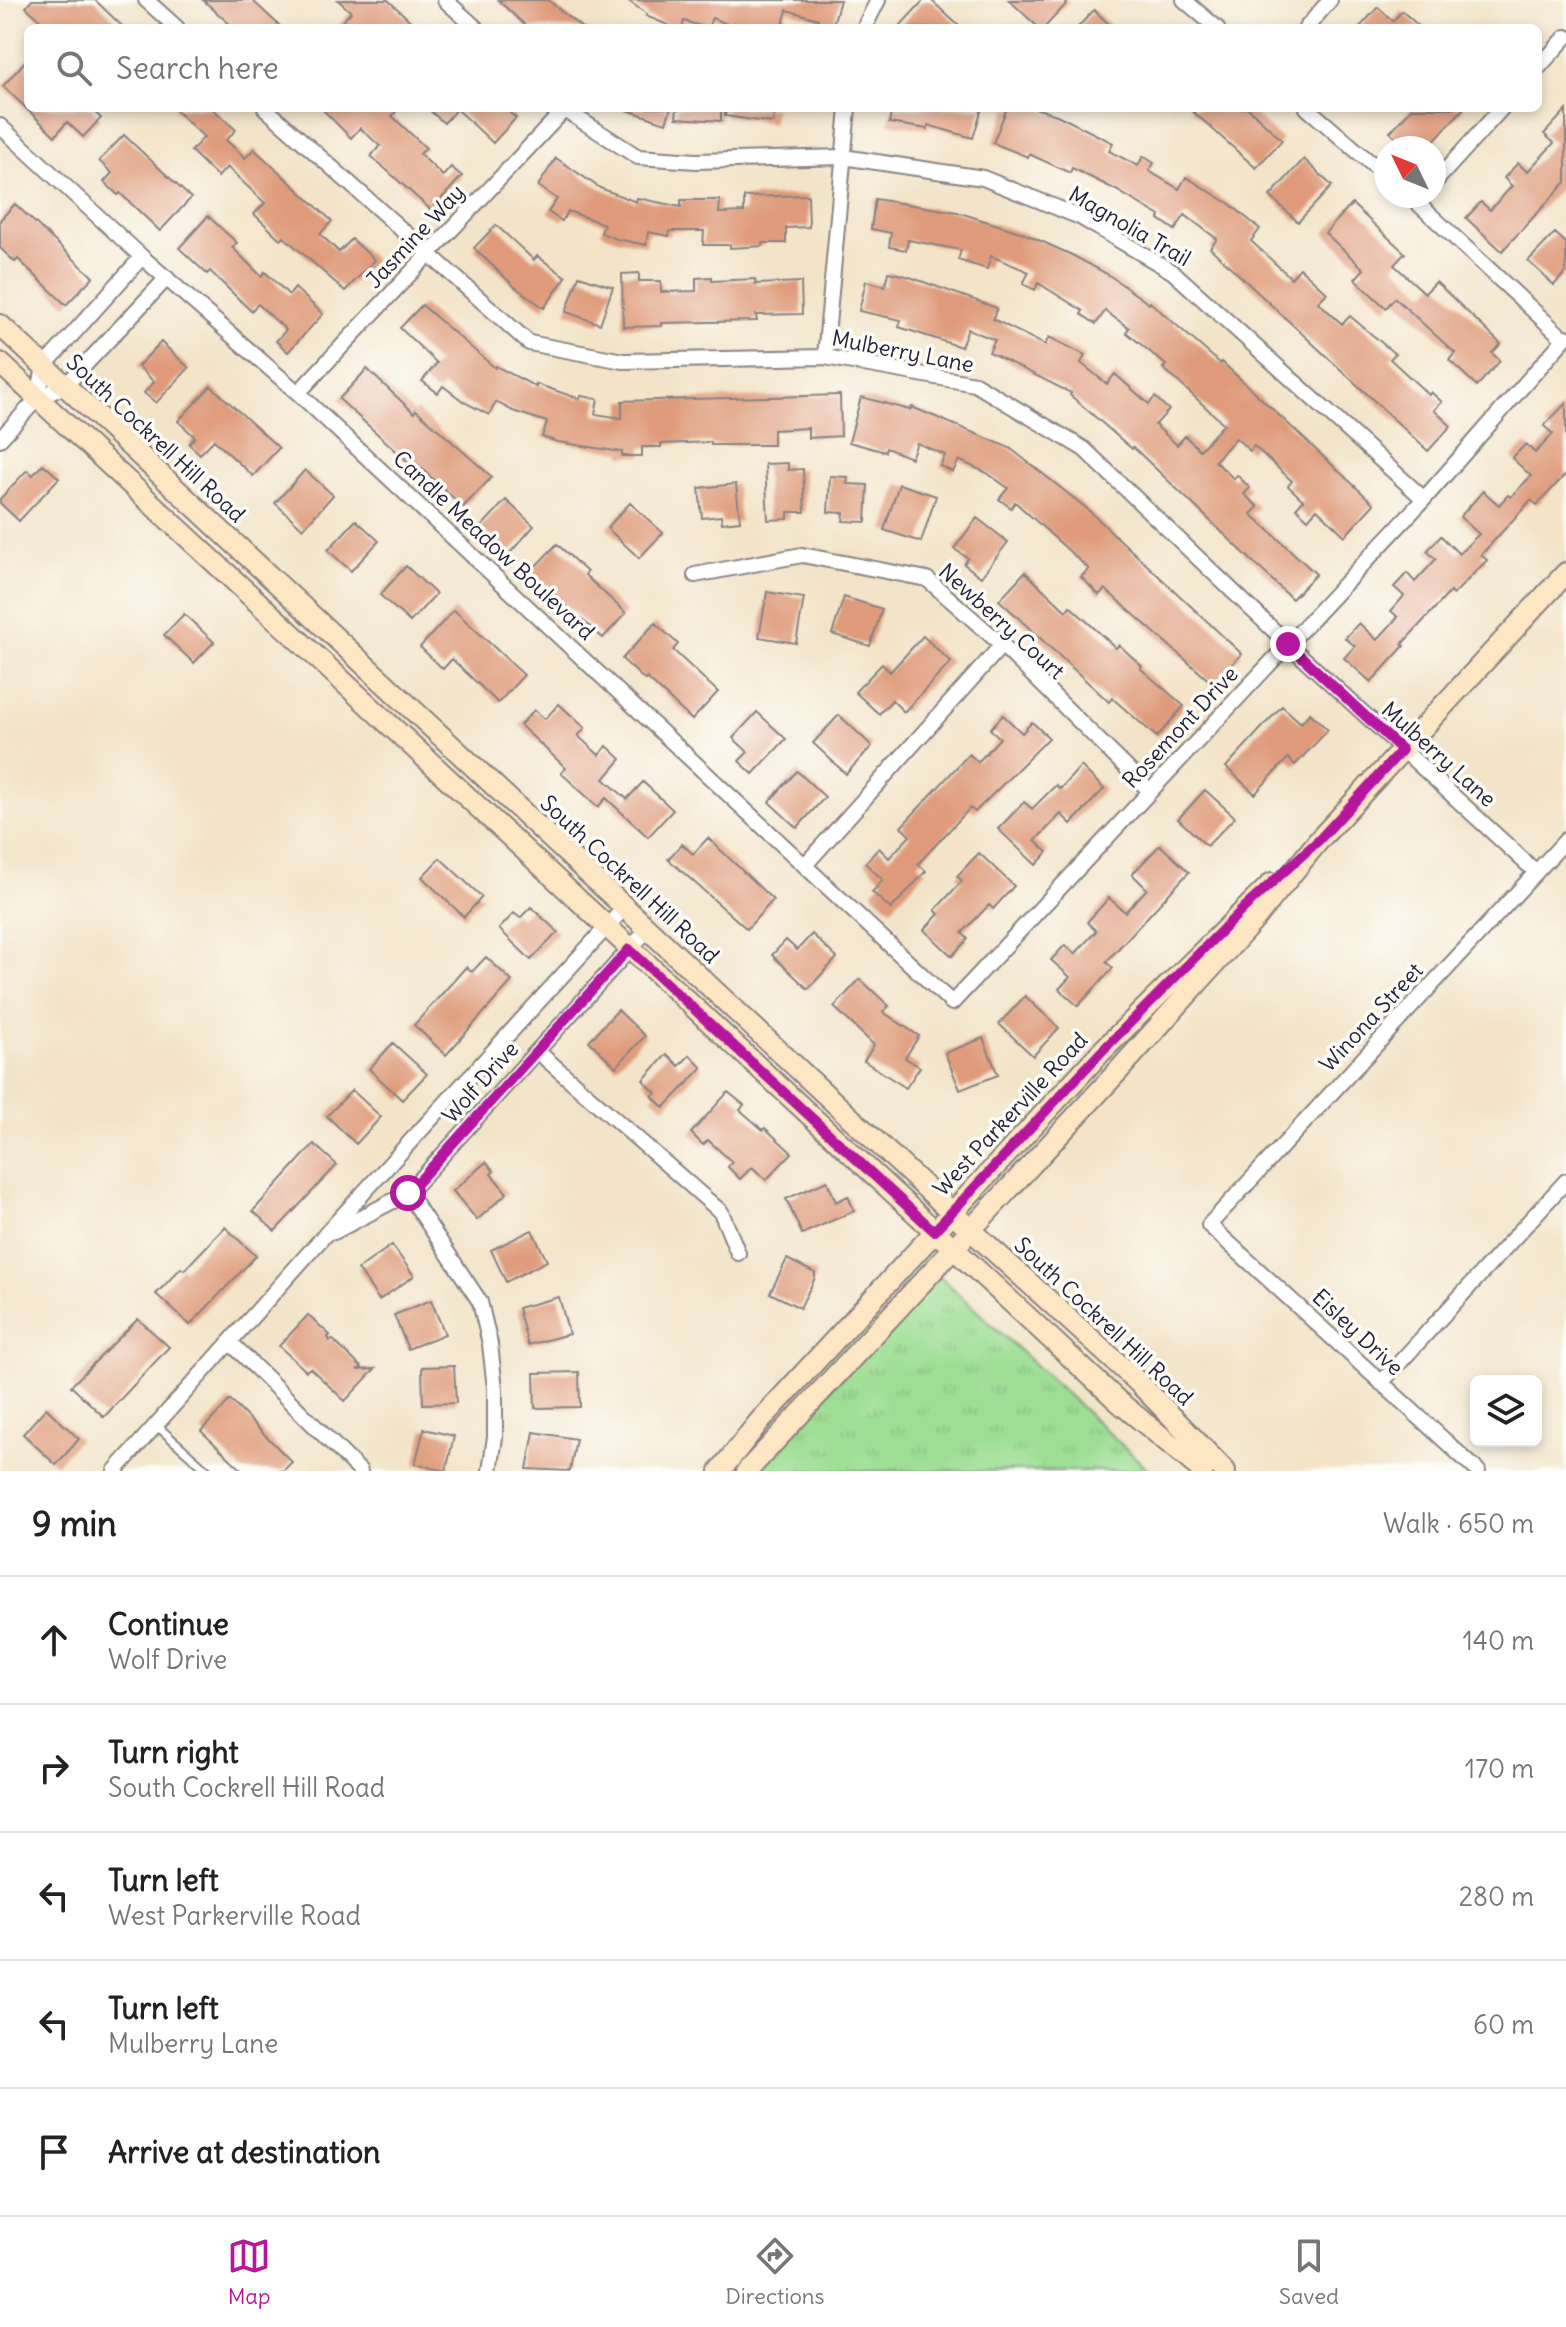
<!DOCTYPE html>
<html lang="en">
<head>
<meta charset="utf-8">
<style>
	:root { --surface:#fff; --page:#f2f2f2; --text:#222; --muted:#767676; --line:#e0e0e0; --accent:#b5179e }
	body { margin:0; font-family:Delius,sans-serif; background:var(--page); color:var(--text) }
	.controls { position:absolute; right:24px; bottom:24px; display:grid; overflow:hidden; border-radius:12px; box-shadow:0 4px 12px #0003 }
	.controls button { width:72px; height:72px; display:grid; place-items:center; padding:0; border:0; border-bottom:2px solid var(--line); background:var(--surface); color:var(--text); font:40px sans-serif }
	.compass { position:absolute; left:1374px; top:136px; width:72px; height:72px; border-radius:50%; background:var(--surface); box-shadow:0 4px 12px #0003; rotate:313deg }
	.stop { position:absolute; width:24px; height:24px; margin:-18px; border:6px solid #b5179e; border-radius:50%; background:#fff }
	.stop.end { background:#b5179e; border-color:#fff; box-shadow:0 2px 8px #0008 }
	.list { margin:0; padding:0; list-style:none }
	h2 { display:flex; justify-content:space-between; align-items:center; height:104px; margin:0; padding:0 32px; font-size:34px }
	h2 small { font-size:26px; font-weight:400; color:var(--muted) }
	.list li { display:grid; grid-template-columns:52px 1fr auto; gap:24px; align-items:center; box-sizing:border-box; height:128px; padding:0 32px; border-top:2px solid var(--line) }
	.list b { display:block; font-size:30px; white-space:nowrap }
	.list p { margin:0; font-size:26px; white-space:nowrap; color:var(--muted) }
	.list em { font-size:26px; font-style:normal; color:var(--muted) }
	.icon { flex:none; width:44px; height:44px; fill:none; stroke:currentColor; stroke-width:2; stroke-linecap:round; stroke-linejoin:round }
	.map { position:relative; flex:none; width:1566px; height:1471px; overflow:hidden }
	.search { position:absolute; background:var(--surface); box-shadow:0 4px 12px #0003; left:24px; right:24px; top:24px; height:88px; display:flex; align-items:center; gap:20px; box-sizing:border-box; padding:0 28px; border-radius:12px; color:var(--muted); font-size:30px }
	.sheet { height:744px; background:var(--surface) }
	nav { display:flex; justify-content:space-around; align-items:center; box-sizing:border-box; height:112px; border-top:2px solid var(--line); background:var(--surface); font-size:22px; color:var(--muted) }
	nav a { display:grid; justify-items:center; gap:4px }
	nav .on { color:var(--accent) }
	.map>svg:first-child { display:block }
	.grass { fill:url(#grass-tufts); stroke:#608068; stroke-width:2 }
	.building { fill:#df9b7c }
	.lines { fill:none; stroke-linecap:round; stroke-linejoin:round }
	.lane-casing { stroke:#8a8382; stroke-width:11 }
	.street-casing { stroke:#8a8382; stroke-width:18 }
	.secondary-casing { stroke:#8a8382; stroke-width:24 }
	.lane { stroke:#fff; stroke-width:7 }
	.street { stroke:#fff; stroke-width:14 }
	.secondary { stroke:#fce6c4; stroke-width:20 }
	.route { stroke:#b5179e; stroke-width:10 }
	.labels { text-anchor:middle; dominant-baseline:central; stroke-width:7; stroke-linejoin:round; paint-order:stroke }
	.street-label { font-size:22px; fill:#22223b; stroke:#fdfcf7 }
</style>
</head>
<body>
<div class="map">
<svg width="1566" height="1471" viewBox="0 0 1566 1471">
	<defs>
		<pattern id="grass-tufts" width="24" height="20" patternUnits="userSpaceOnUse" patternTransform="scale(2)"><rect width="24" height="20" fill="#9dde94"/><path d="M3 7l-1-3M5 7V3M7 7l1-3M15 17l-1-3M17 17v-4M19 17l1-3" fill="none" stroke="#87be80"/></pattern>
	</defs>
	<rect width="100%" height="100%" fill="#fdfcf7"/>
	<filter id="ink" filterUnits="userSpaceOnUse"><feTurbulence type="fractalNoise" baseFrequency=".0125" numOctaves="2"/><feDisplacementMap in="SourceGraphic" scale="16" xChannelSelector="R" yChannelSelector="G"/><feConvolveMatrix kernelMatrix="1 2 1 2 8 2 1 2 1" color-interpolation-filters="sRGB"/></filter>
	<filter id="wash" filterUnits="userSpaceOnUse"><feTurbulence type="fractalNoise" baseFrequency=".006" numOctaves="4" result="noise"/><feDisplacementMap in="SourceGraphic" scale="32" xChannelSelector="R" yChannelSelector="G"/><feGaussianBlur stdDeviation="1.8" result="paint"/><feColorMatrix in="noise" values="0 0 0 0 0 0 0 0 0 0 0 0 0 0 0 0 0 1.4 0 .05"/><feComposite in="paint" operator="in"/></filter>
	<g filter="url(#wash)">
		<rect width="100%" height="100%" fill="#f3e4c9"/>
		<path class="grass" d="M938,1275l212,196h-397z"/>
		<g id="blocks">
			<path class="building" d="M32,0h63l29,28h-75l-23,-21z
				M203,0h49l30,28h-48z
				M338,0h50l30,28h-82l15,-16z
				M498,0h50l34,28h-54z
				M627,0h213l-8,28h-17l3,-9 -31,-9 -5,18h-29l-20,-5 -1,3 -20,-8 -4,10 -24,-7 -2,7h-7l-29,-12 1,-2z
				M924,0h7l30,28h-63z
				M1009,0h61l-26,28h-5z
				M1378,7l15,14 9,-10 19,17h-62z
				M1094,10l19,18h-36z
				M28,58v50h62l11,10 -18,19 -16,-15 -12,14 -52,-50z
				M173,108h39l24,22 -10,10 19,18 9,-9 78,72 -12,13 19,18 13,-13 23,21 -30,31 -61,-54 -3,3 -27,-26 11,-11 -38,-36 -9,10 -27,-26 13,-14z
				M321,108h78l-7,8 34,32 -6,6 23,22 8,-9 11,9 -31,34 -60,-54 9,-10 -20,-18 -9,10z
				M427,108h77l12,10 -23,25 -36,-34 -13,14z
				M627,108h44l-5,15 -39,-13z
				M677,108h44v13l-45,-3z
				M726,108h49l-2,15 -48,-7z
				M892,108h90l-9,30 -45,-13v4l-39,-6z
				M1007,108h28l22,7 56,28 -4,8 29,15 5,-10 11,7 -5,8 30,18 7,-12 44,27 30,25 -9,12 40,37 9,-10 27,25 -9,9 24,22 8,-8 45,38 -5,5 39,36 2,-3 11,10 -8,8 17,16 -23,25 -218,-203 7,-9 -32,-24 -10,15 -16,-11 1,-3 -44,-26 -44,-22 -2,5 -41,-19 -1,3 -35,-14z
				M1189,108h59l34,32 -26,28z
				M1412,108h52l-37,40h-20l-17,-16z
				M1566,110v72l-64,69 -36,-33 15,-16 9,8 22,-24 -8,-8 14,-15 9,9 27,-29 -10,-9z
				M124,135l67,63 -31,33 -40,-38 -2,2 -14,-13 8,-9 -13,-12z
				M556,158l44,30 36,14 1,-4 44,9v-7h39l-1,13 25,-1v-15l64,-2 1,32 -23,1v15h-23v3l-33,2v-3h-27l1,-14h-34l-1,5 -21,-4 -2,13 -29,-6 -16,-6 3,-9 -36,-13 -6,10 -14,-9 9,-13 -19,-13z
				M1304,159l28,27 -34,36 -28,-26z
				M875,199l82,13 66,21 49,22 37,20 40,29 1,-2 71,62 1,-2 152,142 -29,32 -28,-27 -9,10 -12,-11 7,-8 -15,-14 4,-5 -38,-35 -4,5 -14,-13 -21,23 19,18 3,-4 13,13 -6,6 14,13 -7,7 65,60 -24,25 -159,-152 -1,2 -62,-54 1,-2 -82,-41 6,-12 -27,-11 -7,18 -62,-20 2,-7 -42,-9 7,-30 19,5 3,-14 19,4 90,32 -4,11 52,26 4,-8 36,18 -4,8 26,21 8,-10 34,30 6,-7 14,13 -14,15 22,20 8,-9 15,14 24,-26 -61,-56 3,-3 -40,-33 3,-4 -24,-17 -9,13 -15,-10 2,-3 -45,-28 -3,7 -12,-6 6,-12 -38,-16 -4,13 -29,-9 3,-10 -53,-10 -2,10 -17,-3 2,-14 -20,-4z
				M15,204l78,73 -27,28 -48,-46 -3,3 -15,-14v-28z
				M1352,204l53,49 -11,12 31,28 11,-11 65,62 -9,9 8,8 -23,25 -28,-26 6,-7 -60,-55 -9,10 -31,-29 9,-10 -39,-36z
				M208,216l29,27 -5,4 29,29 4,-4 24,23 6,-7 28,26 -35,38 -12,-11 10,-11 -28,-26 -7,7 -41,-40 -3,3 -28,-26z
				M496,225l38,35 3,-4 29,21 -22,31 -29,-21 -41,-39z
				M1555,233l11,10v29l-12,13 -26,-24z
				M639,273v8h22v11l35,-1v-13l16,-1v4l43,-2 1,5 45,-2 1,32 -46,1 1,6 -95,2v3l-39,1 -1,-53z
				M579,276l34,11 -13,37 -34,-12z
				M422,305l73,63 1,-2 40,21v-3l44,15 1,-3 17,3 -3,15 27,4v-17l218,-6 1,41 -33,2v-10l-35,2v15h-62v-3l-50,2v3h-19v9h-20v-4l-64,-10 -16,-5 5,-15 -34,-11 -17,-9 -7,13 -25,-13 -21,-16 -5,7 -16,-12 15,-18 -37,-35z
				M161,342l28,26 -33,35 -12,-10 10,-11 -16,-16z
				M367,369l47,44 2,-3 76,67 -29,30 -45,-42 -3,3 -76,-69z
				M211,386l68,62 -26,28 -39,-36 -14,14 -11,-10 6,-7 -17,-16z
				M861,397l49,13 2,-3 98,41 75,59 157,147 -29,30 -108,-95 -6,6 -18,-18 8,-8 -74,-67 -4,6 -12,-9 9,-11 -21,-15 -28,-13 -6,12 -13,-6 5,-11 -28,-12 -6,15 -25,-10 -1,4 -36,-10z
				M1566,403v71l-29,31 -6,-5 -50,55 6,5 -34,35 -3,-3 -48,52 2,2 -33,36 -27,-24 11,-12 -10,-8 14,-15 18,17 21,-23 -7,-6 13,-15 -10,-9 13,-14 8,9 21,-23 -9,-8 14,-15 18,18 20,-20 -19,-17 23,-26 16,14 9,-10 3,2 20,-21 -19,-18 14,-14 9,9 18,-19 -9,-8z
				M788,463v7l15,-1 2,43h-17v7l-20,1 -3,-56z
				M43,464l16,14 -40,43 -19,-18v-4l27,-29 6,5z
				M305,470l28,25 -30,34 -28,-26z
				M830,476l18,1 -1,7 21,1 -2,37 -23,-1 1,-8 -16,-1z
				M736,484l4,37 -18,2 -1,-7 -19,2 -3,-30z
				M899,484l37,12 -15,46 -37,-12z
				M506,500l28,26 -25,28 -29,-26z
				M630,503l33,30 -24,25 -32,-30z
				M977,518l31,24 -27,35 -17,-13 4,-6 -14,-9z
				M356,520l23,21 -28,30 -23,-21z
				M557,544l30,28 -2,3 41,38 -23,25 -74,-65z
				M406,566l30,28 -26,28 -30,-27z
				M1025,572l41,39 4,-5 46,42 3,-3 23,21 -2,2 44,38 -27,31 -45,-39 -3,4 -110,-102z
				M767,592l37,6 -8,45 -37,-6z
				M844,597l38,12 -12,37 -38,-12z
				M454,610l70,65 -26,28 -46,-44 -9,10 -23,-22z
				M184,614l30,28 -20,21 -30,-28z
				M655,623l23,21 -5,6 45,42 -26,28 -45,-42 -2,2 -23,-21z
				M923,636l28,26 -47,50 -12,-12 -13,14 -24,-22 27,-28 8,8z
				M559,704l26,24 -7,8 21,19 8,-9 14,13 -17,20 23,20 16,-17 30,28 -25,27 -42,-39 -8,9 -37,-34 5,-5 -46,-43 14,-15 11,9z
				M1282,706l19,17 9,-10 18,17 -33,35 -7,-7 -33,36 -29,-27z
				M757,712l29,27 -33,35 -14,-13 9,-9 -15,-14z
				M839,715l33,31 -26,28 -33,-31z
				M1003,715l19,18 10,-11 17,16 -74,74 -5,-4 -52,56 8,7 -35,38 -19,-17 11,-12 -18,-17 14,-15 10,10 21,-22 -9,-9 68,-73 9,8 22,-24 -10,-9z
				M1081,766l23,23 -33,35 -10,-10 -26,27 13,11 -12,13 -38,-36 26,-27 8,7 24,-24 4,4z
				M797,771l28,26 -28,31 -28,-26z
				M1205,790l30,27 -28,29 -29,-27z
				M708,838l65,62 -26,29 -79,-70 14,-15 11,10z
				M1160,845l29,27 -83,90 7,6 -35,38 -19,-17 11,-12 -19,-17 14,-15 10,9 21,-23 -9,-9 22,-24 16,14 22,-23 -15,-15z
				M979,853l35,33 -21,23 -4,-4 -27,28 6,6 -16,17 -28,-26 15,-16 -4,-4 27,-29 -5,-5z
				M440,858l42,39 -18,20 -42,-40z
				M531,907l27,25 -27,28 -32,-31 15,-16 6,5z
				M812,934l25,24 -29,31 -36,-34 14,-15 11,10z
				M486,957l26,24 -66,74 -32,-30 52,-58 6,5z
				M860,979l29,27 -6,6 36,24 -14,22 15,9 -14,21 -42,-27 10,-16 -40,-38z
				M1025,996l34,32 -26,28 -34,-32z
				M618,1010l27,26 -29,31 -27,-26z
				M983,1038l15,37 -38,15 -15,-37z
				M393,1043l34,31 -25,26 -33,-31z
				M667,1054l12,12 11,-11 12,13 -38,40 -12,-12 4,-3 -13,-13z
				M352,1090l29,27 -25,27 -29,-28z
				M728,1092l16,13 -4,5 23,20 2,-2 27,25 -26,27 -14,-13 -12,12 -12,-12 4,-5 -24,-22 -5,5 -12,-12z
				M314,1144l23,21 -62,66 -22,-20z
				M486,1162l8,9 -3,3 16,19 -30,27 -24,-29z
				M827,1181l9,21 12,-6 6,15 -52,23 -16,-35z
				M225,1227l31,29 -66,69 -34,-31 25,-26 3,2z
				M532,1230l15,31 -41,21 -15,-32z
				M392,1245l22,31 -35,24 -21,-31z
				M787,1259l28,14v5l-15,30 -30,-15z
				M559,1297l10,37 -41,11 -10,-37z
				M431,1300l14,34 -37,15 -14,-34z
				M308,1315l22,20 -2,2 2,4 3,-1 29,28 -5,2 18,-1 -30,32 -35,-33 -4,3 -27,-25z
				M138,1319l31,28 -65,70 -33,-31z
				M454,1366l2,37 -33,1 -1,-37z
				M579,1372l1,35 -45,1 -1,-35z
				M230,1400l62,62 -9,9h-40l-42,-40z
				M46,1408l33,31 -23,26 -33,-31z
				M424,1429l30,7 -8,35 -31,-7z
				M534,1432l42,7 -6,32 -43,-2z"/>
		</g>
	</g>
	<g filter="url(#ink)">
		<use href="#blocks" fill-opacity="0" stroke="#8a8382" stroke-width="2"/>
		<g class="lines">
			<defs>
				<path id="lane" d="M156,1425l52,46"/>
				<path id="street" d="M146,0l31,28
					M445,0l31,28
					M1184,0l33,28
					M864,28l14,-28
					M1306,28l24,-28
					M1538,68l28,-31
					M265,108l264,235 94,18 202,-4 150,27 109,65 204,195 248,228
					M562,108l76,49 58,4 147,-4 140,21 97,39 93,55 251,227
					M1307,108l79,68
					M0,126l142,131 156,136 654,610 472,-504 142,-162
					M1434,183l68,-75
					M1410,196l154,143
					M825,357l23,-249
					M298,393l266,-283
					M38,398l6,-32 98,-109
					M0,439l38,-41 27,-12 102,-108
					M695,575l107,-20 125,24 75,66 148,146
					M805,865l197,-220
					M537,1051l184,161 17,41
					M408,1193l72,109 10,42 5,45v48l-5,34
					M334,1232l74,-39 240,-264
					M230,1342l130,129
					M1381,1383l185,-202
					M115,1471l208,-234 302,-330
					M1478,1471l-269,-246 357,-385"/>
				<path id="secondary" d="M0,325l971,905 167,152 87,89
					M0,363l1119,1039 84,69
					M720,1471l39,-49 342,-370 171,-169
					M747,1471l373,-402 136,-151 63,-78 247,-267"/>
			</defs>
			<use href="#lane" class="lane-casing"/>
			<use href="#street" class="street-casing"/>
			<use href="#secondary" class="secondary-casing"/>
			<use href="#lane" class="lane"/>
			<use href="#street" class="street"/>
			<use href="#secondary" class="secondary"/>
		</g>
	</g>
	<g class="lines" filter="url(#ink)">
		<path class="route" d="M408,1193l221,-244 305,282 167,-179 144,-145 74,-67 83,-90 -114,-106"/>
	</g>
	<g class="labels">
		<g class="street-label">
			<text transform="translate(1130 226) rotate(30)">Magnolia Trail</text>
			<text transform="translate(415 236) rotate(-47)">Jasmine Way</text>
			<text transform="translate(903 351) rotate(11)">Mulberry Lane</text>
			<text transform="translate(156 438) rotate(43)">South Cockrell Hill Road</text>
			<text transform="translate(494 545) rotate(43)">Candle Meadow Boulevard</text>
			<text transform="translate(1002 621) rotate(42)">Newberry Court</text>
			<text transform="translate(1180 727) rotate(-47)">Rosemont Drive</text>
			<text transform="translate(1439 754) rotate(42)">Mulberry Lane</text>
			<text transform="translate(630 879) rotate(43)">South Cockrell Hill Road</text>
			<text transform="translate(1371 1017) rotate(-47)">Winona Street</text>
			<text transform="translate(480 1082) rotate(-48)">Wolf Drive</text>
			<text transform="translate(1010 1114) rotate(-47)">West Parkerville Road</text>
			<text transform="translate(1104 1321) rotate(43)">South Cockrell Hill Road</text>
			<text transform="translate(1358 1332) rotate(43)">Eisley Drive</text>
		</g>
	</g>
</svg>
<div class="controls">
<button><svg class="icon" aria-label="layers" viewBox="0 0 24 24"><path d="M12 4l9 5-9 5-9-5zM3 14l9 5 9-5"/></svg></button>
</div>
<svg class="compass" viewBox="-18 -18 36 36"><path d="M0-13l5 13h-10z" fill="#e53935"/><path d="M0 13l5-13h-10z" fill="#767676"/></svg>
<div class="stop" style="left:408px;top:1193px"></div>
<div class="stop end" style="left:1288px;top:644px"></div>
<div class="search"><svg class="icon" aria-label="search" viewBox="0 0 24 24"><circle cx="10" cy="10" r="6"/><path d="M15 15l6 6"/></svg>Search here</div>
</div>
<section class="sheet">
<h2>9 min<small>Walk · 650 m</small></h2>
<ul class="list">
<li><svg class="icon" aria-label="ahead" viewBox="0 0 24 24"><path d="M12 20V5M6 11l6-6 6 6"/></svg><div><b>Continue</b><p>Wolf Drive</p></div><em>140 m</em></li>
<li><svg class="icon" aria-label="right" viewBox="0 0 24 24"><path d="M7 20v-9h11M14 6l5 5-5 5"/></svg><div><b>Turn right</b><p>South Cockrell Hill Road</p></div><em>170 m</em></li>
<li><svg class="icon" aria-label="left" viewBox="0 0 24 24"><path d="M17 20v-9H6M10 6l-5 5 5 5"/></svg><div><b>Turn left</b><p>West Parkerville Road</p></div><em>280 m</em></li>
<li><svg class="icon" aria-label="left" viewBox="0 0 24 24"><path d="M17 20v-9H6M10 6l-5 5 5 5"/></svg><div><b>Turn left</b><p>Mulberry Lane</p></div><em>60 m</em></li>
<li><svg class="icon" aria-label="arrive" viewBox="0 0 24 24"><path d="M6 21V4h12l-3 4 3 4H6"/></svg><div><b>Arrive at destination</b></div></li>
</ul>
</section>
<nav>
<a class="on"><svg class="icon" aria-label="map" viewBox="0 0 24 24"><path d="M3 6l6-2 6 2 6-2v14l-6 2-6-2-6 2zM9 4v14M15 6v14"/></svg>Map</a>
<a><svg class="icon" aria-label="directions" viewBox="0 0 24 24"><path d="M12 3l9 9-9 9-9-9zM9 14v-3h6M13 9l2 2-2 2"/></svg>Directions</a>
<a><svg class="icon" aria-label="saved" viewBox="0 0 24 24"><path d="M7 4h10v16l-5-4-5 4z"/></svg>Saved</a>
</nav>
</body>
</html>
